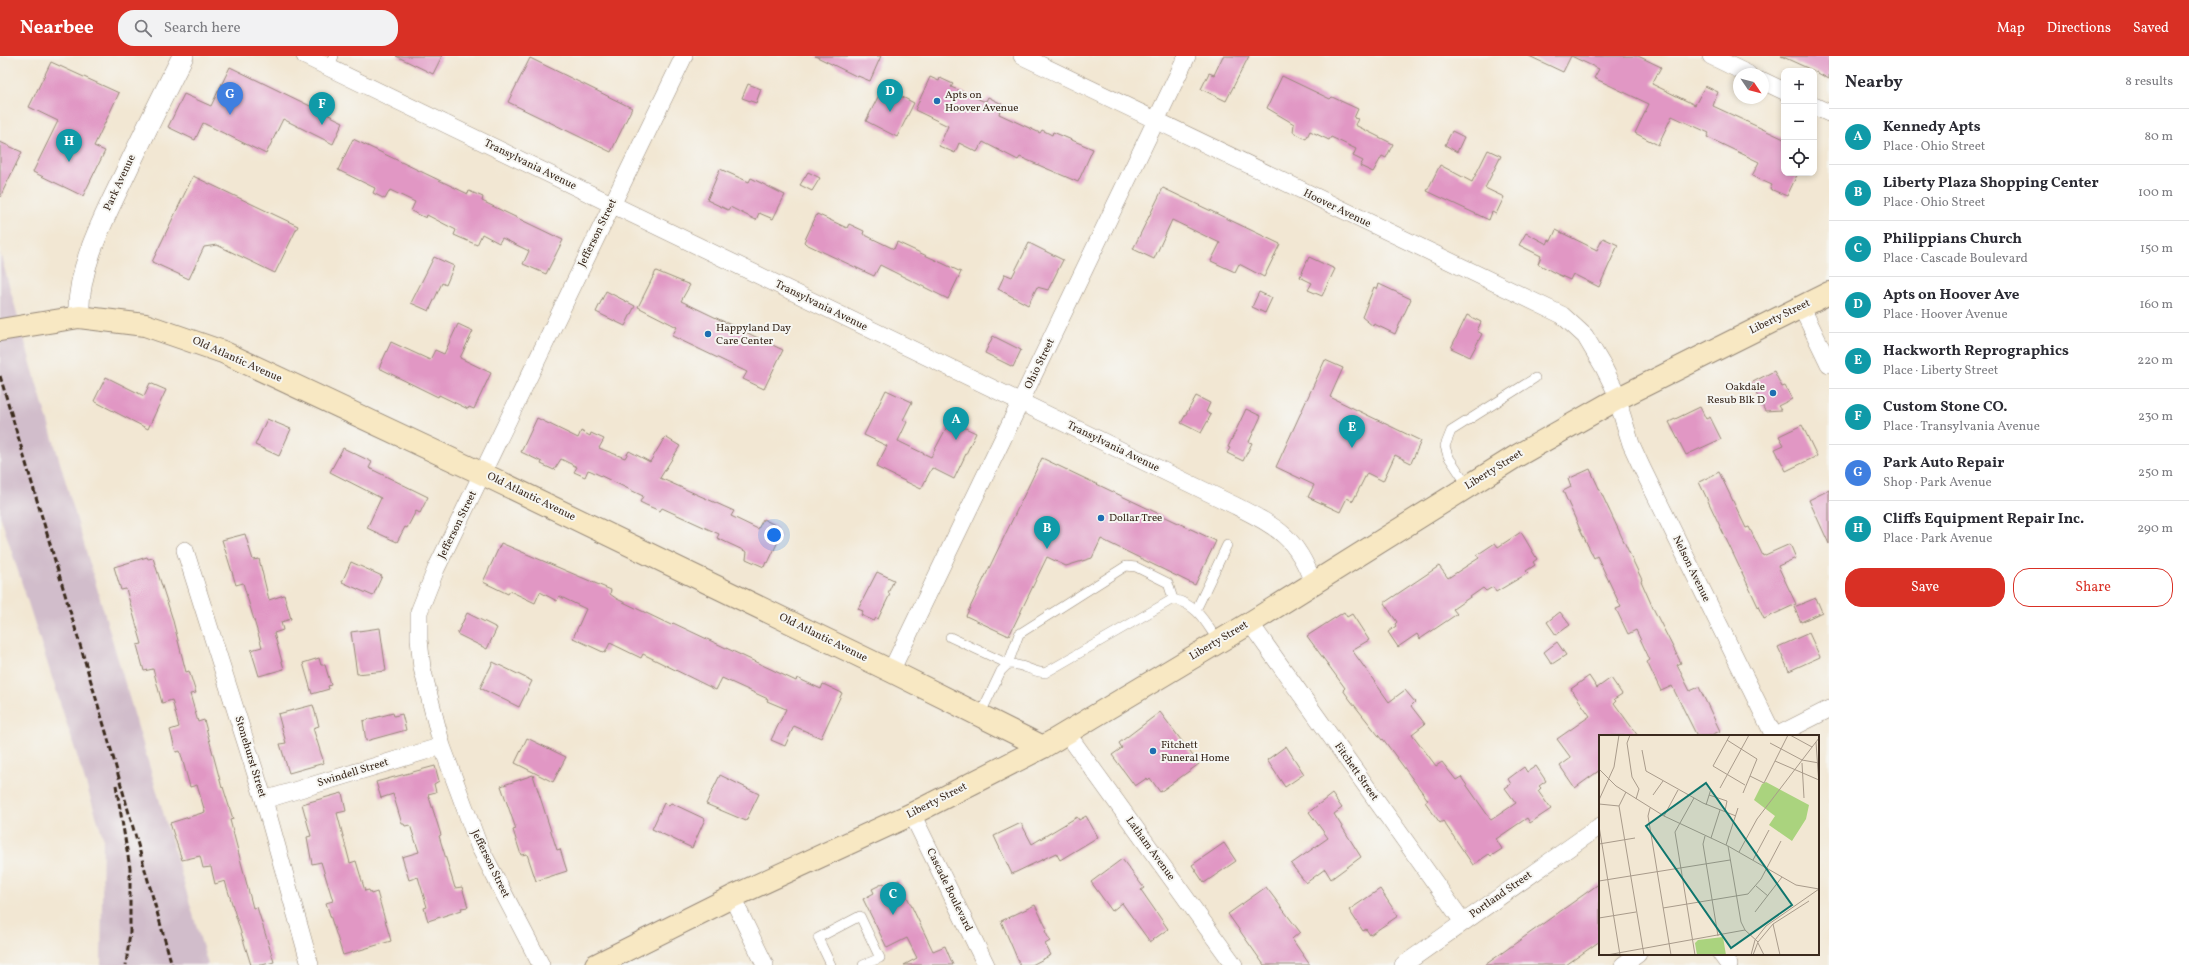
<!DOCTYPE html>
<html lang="en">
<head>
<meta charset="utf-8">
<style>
	:root { --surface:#fff; --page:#f2f2f3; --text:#2b2b33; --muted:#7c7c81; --line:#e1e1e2; --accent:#d93025 }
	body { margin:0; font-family:Vollkorn,serif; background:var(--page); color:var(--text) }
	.controls { position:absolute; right:12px; top:12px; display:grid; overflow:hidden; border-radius:8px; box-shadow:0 2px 6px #0003 }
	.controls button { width:36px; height:36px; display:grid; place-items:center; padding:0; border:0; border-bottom:1px solid var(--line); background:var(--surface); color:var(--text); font:20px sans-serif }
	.compass { position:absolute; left:1733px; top:12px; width:36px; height:36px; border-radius:50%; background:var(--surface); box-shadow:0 2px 6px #0003; rotate:125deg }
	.you { position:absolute; left:774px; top:479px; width:14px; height:14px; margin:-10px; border:3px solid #fff; border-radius:50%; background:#1a73e8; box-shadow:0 0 0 6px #1a73e833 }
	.badge { display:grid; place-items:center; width:26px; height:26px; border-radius:50%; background:var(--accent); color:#fff; font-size:13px; font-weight:700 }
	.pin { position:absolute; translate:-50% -33px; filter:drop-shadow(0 1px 2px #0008) }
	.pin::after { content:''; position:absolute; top:21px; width:14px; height:12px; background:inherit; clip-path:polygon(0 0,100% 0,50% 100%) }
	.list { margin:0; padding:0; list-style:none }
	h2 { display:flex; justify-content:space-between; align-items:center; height:52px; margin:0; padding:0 16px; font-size:17px }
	h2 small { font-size:13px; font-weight:400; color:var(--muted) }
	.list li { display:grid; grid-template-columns:26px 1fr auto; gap:12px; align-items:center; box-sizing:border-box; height:56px; padding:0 16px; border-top:1px solid var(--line) }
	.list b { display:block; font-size:15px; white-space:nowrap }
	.list p { margin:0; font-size:13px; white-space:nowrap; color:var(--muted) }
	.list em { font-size:13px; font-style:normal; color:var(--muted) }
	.actions { display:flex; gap:8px; padding:12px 16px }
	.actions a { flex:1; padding:9px 0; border:1px solid var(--accent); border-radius:16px; text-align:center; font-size:14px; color:var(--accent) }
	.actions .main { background:var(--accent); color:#fff }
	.icon { flex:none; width:22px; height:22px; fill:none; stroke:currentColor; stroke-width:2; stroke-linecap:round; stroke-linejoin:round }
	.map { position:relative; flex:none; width:1829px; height:909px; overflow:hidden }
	header { display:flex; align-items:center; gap:24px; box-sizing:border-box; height:56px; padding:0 20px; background:var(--accent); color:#fff }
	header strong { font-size:19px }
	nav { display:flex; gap:22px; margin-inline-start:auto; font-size:14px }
	.search { width:280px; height:36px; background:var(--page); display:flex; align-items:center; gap:10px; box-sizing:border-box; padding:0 14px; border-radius:16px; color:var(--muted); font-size:15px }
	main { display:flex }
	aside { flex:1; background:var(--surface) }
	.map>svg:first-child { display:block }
	.industrial { fill:#d1bdcb }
	.building { fill:#e197c4 }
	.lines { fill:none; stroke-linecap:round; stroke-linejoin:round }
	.service-casing { stroke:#968878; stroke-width:10 }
	.minor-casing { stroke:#968878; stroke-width:18 }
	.tertiary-casing { stroke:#968878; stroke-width:22 }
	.secondary-casing { stroke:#968878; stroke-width:24 }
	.service { stroke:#fff; stroke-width:9 }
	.minor { stroke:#fff; stroke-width:17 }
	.tertiary { stroke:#fff; stroke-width:21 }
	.secondary { stroke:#f8e8c3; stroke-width:22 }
	.rail { stroke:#3b2a1e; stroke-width:3; stroke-dasharray:6 3; stroke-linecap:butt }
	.poi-dot { fill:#1f6fb2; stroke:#f6f6f2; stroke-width:1.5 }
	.labels { text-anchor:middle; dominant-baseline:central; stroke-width:4; stroke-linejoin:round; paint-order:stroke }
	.poi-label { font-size:11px; fill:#3b2a1e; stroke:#f6f6f2; text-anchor:start }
	.street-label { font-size:11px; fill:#3b2a1e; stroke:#f6f6f2 }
	.inset-road { fill:none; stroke:#a99b8b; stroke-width:1 }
	.view { fill:#0f766e; fill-opacity:0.15; stroke:#0f766e; stroke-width:2 }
	.inset-edge { fill:none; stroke:#3b2a1e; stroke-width:2 }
</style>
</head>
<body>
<header>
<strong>Nearbee</strong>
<div class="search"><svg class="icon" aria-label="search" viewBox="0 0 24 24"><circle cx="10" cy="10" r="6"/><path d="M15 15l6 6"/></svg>Search here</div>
<nav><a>Map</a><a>Directions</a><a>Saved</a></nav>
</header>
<main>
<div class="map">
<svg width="1829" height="909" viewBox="0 0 1829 909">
	<rect width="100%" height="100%" fill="#f6f6f2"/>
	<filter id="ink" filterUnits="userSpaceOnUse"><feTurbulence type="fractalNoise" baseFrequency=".025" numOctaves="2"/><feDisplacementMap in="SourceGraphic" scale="8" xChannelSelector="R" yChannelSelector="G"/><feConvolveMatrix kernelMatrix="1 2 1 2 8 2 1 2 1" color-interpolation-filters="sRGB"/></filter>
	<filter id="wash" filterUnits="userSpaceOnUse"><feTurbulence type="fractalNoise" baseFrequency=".012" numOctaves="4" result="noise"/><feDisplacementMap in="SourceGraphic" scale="16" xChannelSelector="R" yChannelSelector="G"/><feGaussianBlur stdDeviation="0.9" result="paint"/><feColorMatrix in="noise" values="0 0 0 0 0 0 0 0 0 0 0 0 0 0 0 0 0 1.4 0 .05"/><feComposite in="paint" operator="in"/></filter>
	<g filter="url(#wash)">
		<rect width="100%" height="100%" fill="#f2e7d3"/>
		<path class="industrial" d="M0,197l36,128 172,584h-107l2,-128 -103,-322z"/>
		<g id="blocks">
			<path class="building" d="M396,0h46l-9,18z
				M815,0h66l-11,25 -12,-5v1z
				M1223,0h26l-23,45 -25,-12 8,-16 5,2z
				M1529,0h42l-8,16z
				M1571,0h67l23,11 -9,17 43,21 10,-19 13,6 -5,14 71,33v34h14l-11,23 -17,-7 2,-4 -20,-9 7,-14 -52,-25 2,-4 -37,-17 -14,29 -23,-12 14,-29 -55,-26 5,-9z
				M1781,0h48v23l-15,-8z
				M530,2l102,50 -21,44 -103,-50z
				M51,6l68,31 -25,53 11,5 -22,45 -50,-24 25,-51 -29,-14z
				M230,11l113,55 -10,22 -50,-25 -17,35 -63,-31 -8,17 -27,-13 16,-33 27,12z
				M1282,20l48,23 2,-2 26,12 -4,9 4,1 -3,6 38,19 -7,14 -4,-2 -9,16 -13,-6 3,-5 -10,-5 3,-7 -25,-12 -2,3 -19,-9 -4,8 -13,-7 1,-8 -27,-16z
				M930,21l9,4 1,-3 13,6 -2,3 32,14h3l2,-4 14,7 -3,10 41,19 2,-3 10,5 1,-3 40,17 -15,33 -58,-25 -2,3 -35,-18 -6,10 -18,-9 -4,10 -16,-7 9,-20 -33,-16z
				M748,28l13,5 -5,14 -14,-5z
				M883,31l31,16 -17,34 -31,-16z
				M1452,75l12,6 -7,15 -12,-7z
				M353,83l115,55 1,-3 14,6 -1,4 81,39 -17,34 -23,-10 6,-13 -27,-13 -3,5 -17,-9 -5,11 -23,-10 2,-5 -29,-15 -1,3 -15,-7 4,-9 -25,-12 -5,9 -12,-6 2,-5 -37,-18z
				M0,86l22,10 -22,45z
				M1488,94l13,6 -16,32 19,9 -8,17 -4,-2 -3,8 -62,-29 13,-26 32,17z
				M720,113l29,13 2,-4 34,17 -12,24 -14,-6 -3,7 -26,-13 -2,3 -21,-10z
				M808,116l12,6 -8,13 -12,-6z
				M193,120l105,50 -23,47 -58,-28 -13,2 -15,32 -37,-17z
				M1163,132l117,56 -16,33 -25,-13 -4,8 -24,-11 9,-18 -48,-23 -18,39 -21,-10z
				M817,158l30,14 2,-4 15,7 -1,3 31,15 3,-7 64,30 -13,27 -68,-34 -6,11 -68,-32 -2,-2z
				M1556,174l41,20 6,-12 15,7 -19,42 -26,-13 -3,6 -13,-6 -19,-10 3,-8 -22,-11 7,-12 21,11 2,-4 2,1z
				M1029,187l34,17 -15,30 -11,-3 -9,18 -30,-16 7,-15 7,3z
				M434,201l20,9 -8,19 -4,-2 -13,28 -18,-8z
				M1309,201l26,12 -13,27 -14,-6 4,-7 -12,-6z
				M656,215l34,14 -9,16 102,49 -19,39 -21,-10 4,-7 -75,-36 5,-9 -39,-20z
				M1379,228l32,15 -16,35 -21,-10 -1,2 -11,-9 12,-30 3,2z
				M606,235l29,15 -10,20 -29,-14z
				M1259,236l13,6 -7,15 -13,-6z
				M1467,259l14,7 -4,9 5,3 -12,23 -19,-9z
				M458,268l15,7 -13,27 31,15 -17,36 -5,-2 -1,2 -29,-14 -1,2 -59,-29 12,-26 39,18 5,-10 9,4z
				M993,280l28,14 -8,17 -28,-14z
				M1325,304l18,8 -13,29 91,44 -10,22 -16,-8 -12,26 -16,-8 -14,28 -6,-3 -7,14 -32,-15 6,-12 -38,-18z
				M1774,315l8,16 3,-1 7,13 -14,7 3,4 -16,1 -14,-28z
				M106,321l38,19 6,-13 16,7 -18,39 -54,-28z
				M886,334l26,12 -9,18 4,2 -9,19 33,16 19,-36 26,12 -22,46 -22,-11 -11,21 -45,-22 11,-21 -23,-11z
				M1196,340l14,7 -4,9 5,3 -10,18 -20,-10z
				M1700,351l6,12 4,-2 11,22 -35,16 -17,-33z
				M1246,353l15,7 -12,26 3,1 -9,18 -16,-8 3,-5 -2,-1z
				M537,362l41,20 3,-7 9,5 1,-3 13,6 -5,9 26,10 4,-7 21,11 15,-25 15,9 -20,32 74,33 -3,5 27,13 5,-10 12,6 -1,2 4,1 -2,5 5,2 -13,28 -2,-1 -2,5 -18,-8 1,-7 -30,-14 2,-4 -57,-26 -2,3 -14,-6 -6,-3 3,-6 -52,-25 -3,-1 -3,7 -11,-5 3,-5 -16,-8 -7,11 -13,-6 1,-2 -21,-10z
				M267,363l24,10 -12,27 -24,-11z
				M1802,369l15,31 -31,15 -11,-22 9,-4 -5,-9z
				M343,392l29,14 -3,6 59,29 -8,16 -4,-2 -9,17 -2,-1 -8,15 -30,-14 14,-30 -51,-26z
				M1042,402l174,83 -21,44 -94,-46 -9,19 -26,8 -19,-9 -38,79 -43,-20z
				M1590,413l52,111 -1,1 12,27 28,55 -4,2 13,26 9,-4 21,44 -11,5h-12l-25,-50 -11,5 -14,-29 3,-2 -14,-30 -8,4 -12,-25 5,-2 -24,-51 -3,2 -15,-31 -16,-36 8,-4 -3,-8z
				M1719,416l27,56 3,-1 14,29 27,-12 6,14 -18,8 18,38 -32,15 -65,-137z
				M1829,434v54l-20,-44z
				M1521,476l16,27 -4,3 2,3 -9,6 2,2 -32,19 -3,-5 -7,4 -3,-3 -30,21 4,5 -37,25 -3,-5 -19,13 -10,-15 8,-6 -1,-2 2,-2 -13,-19 55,-37 9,12 31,-20 -2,-3 18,-12 3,4z
				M245,478l8,26 6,-1 10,41 15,-5 7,24 -10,3 2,8 -9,3 10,36 -25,7 -8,-26 11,-3 -19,-64 -7,2 -14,-45z
				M501,487l110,47 -1,4 7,5 54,26 2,-2 123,58 1,-3 24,11 2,-5 19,9 -21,45 -27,-12 -9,20 -14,-6 15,-31 -19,-8 1,-2 -46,-21 -6,12 -73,-36 -2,4 -31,-15 -5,10 -32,-15 13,-29 -27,-13 -2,5 -17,-9 -5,11 -25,-12 -2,3 -25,-12z
				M147,501l1,2 5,-1 19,59 14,55 3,-1 7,22 -6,1 8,28 6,-2 18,68 1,-1 10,32 -3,1 23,88 4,-1 17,55 -12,3h-11l-26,-84 -10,3 -4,-17 -8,1 -3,-12 -18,4 -12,-37 35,-11 -8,-27 -7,2 -10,-36 -4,1 -6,-22 9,-3 -7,-27 -10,3 -9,-34 -9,2 -7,-26 5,-1 -16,-55 -5,1 -7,-23z
				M351,506l31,14 -9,20 -31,-14z
				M877,516l17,8 -6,13 2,1 -12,25 -2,-1 -2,3 -13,-6 2,-4 -5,-2z
				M1816,542l6,14 -21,10 -7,-15z
				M1344,556l3,5 5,-3 17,26 -17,10 37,52 16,-12 10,12 -4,4 14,18 -13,10 24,32 6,-4 14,18 5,-3 30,43 25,-17 -11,-15 6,-4 -3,-5 16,-12 3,5 9,-6 10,15 -7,5 2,2 -3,3 13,18 -21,14 -3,-5 -31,21 6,10 -11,7 -2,-2 -16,11 -30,-44 -3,2 -15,-21 3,-2 -45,-61 -1,1 -31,-39 -8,-11 2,-2 -38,-52z
				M1560,556l10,13 -14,10 -9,-13z
				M467,557l30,15 -10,21 -30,-15z
				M380,572l6,43 -29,3 -6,-42z
				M1809,577l11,24 -31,14 -11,-24z
				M1557,586l9,13 -14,9 -8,-12z
				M319,602l2,7h4l6,20 -3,1 1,3 -17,5 -9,-31z
				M493,606l39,19 -13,26 -39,-19z
				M1589,620l8,12 14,-10 11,16 -8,5 2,2 -2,2 24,33h-38v34l-25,18 -15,-22 11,-8 -14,-19 33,-23 -19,-27z
				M313,649l6,21 -6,2 11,35 -35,10 -9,-29 6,-1 -8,-29z
				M1160,656l39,52 -39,28 -10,-14 -2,2 -1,-2 -12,8 -23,-31 10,-7 -3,-5z
				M393,657l1,3 8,-2 4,16 -40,11 -3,-20z
				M527,682l39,19 -13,25 -38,-19z
				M1286,690l18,28 -19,13 -18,-27z
				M435,710l4,15 -5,3 2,8 -8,2 13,41 -2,1 16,52 7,-1 6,20 -7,1 1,2 -34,11 -4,-13 3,-1 -9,-30 -9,3 -7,-23 17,-5 -9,-27 -5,1 -1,-2h-2l-9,-30 -12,4 -5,-16z
				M533,719l24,75 3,-1 7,22 -31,10 -9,-27 -6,1 -8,-25 3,-1 -15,-43z
				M720,719l39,19 -13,27 -40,-17z
				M342,737l4,18 -9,2 13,50 6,-2 9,30 4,-1 2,4 6,-2 14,49 -48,14 -17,-52 7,-2 -12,-39 -9,2 -5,-27 4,-1 -9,-32z
				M1332,738l10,14 -8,6 27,43 -30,22 -6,-10 -19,14 -15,-19 37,-26 -19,-26z
				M664,747l5,3 2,-3 34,16 -13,29 -40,-19z
				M1086,760l12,21 -38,23 -4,-7 -44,21 -18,-38 27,-13 11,21 45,-27 2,3z
				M1224,787l12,18 -32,22 -12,-18z
				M1122,803l22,29 -3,2 27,39 -18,13 -28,-39 -10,8 -21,-29z
				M899,824l34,71 12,-5 8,19h-49l13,-7 -10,-20 -20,10 -24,-49 11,-6 -2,-4 12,-6 2,4z
				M1600,827v58l-34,24h-81z
				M1266,831l34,45 -8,7 18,26h-46l-36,-51z
				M1380,833l18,27 -28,19 -4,-6 -3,2 -14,-21z
				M1035,849l12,24 -2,2 5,10 -5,3 6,11 -19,10h-12l-19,-44z"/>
		</g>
	</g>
	<g filter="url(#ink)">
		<use href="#blocks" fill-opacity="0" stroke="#968878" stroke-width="1"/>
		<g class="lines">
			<defs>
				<path id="service" d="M329,12l5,-12
					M1468,430l-20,-30 -3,-10 6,-15 84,-53
					M1196,554l31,-65
					M950,581l58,27 11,-30 107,-68 10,1 32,16 5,16
					M980,659l21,-44 7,-7c13,-1 24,8 37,9l128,-74c25,6 32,23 45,42
					M831,909l-13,-27 42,-22 20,42 -17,7"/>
				<path id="minor" d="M305,0l931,450c41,21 61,31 77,77
					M1022,0l540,259 23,21 19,32 15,30 2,14 10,32 11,24 132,268
					M1711,0l37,18
					M1763,25l21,10
					M1814,50l15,7
					M1801,250l28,58
					M185,494l79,250 46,165
					M1250,567l213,299
					M891,615l296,-615
					M1066,676l168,233
					M1776,680l53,-27
					M264,744l178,-54
					M912,758l74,151
					M732,841l33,68
					M1721,898l8,11
					M541,909l-62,-119 -37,-100 -20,-78 -3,-29v-27l17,-43 248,-513
					M1403,909l197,-139
					M1623,909l15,-11"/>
				<path id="tertiary" d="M79,261c-3,-48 26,-101 46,-143 19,-40 38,-79 58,-118"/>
				<path id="secondary" d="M0,274l79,-13 66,8 78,27 260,122 408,197 152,76
					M596,909l136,-68 180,-83 131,-67 207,-124 265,-166 104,-59 210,-105"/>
			</defs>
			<use href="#service" class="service-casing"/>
			<use href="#minor" class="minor-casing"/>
			<use href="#tertiary" class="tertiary-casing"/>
			<use href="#secondary" class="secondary-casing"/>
			<use href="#service" class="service"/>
			<use href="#minor" class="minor"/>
			<use href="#tertiary" class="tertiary"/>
			<use href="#secondary" class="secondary"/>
			<path class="rail" d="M0,320l106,356 66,233
				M116,729l14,83v64l-4,33"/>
		</g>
	</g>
	<g class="poi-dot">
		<circle cx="937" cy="45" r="4"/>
		<circle cx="708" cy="278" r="4"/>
		<circle cx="1773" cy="337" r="4"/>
		<circle cx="1101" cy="462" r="4"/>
		<circle cx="1153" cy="695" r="4"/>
	</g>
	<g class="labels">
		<g class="poi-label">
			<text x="945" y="39">Apts on<tspan x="945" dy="13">Hoover Avenue</tspan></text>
			<text x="716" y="272">Happyland Day<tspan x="716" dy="13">Care Center</tspan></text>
			<text x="1765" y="331" text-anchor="end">Oakdale<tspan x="1765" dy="13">Resub Blk D</tspan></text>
			<text x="1109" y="462">Dollar Tree</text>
			<text x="1161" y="689">Fitchett<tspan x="1161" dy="13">Funeral Home</tspan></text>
		</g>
		<g class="street-label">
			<text transform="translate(530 109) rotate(26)">Transylvania Avenue</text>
			<text transform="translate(120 127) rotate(-65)">Park Avenue</text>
			<text transform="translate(1337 153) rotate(26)">Hoover Avenue</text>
			<text transform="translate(598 177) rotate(-64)">Jefferson Street</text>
			<text transform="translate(821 250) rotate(26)">Transylvania Avenue</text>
			<text transform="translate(1780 261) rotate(-26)">Liberty Street</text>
			<text transform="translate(237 304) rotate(24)">Old Atlantic Avenue</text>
			<text transform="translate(1040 308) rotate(-64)">Ohio Street</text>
			<text transform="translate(1113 391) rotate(26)">Transylvania Avenue</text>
			<text transform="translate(1494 414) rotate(-32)">Liberty Street</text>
			<text transform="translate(531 441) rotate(26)">Old Atlantic Avenue</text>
			<text transform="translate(458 469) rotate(-64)">Jefferson Street</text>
			<text transform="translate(1691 513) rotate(64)">Nelson Avenue</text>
			<text transform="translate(823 582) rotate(26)">Old Atlantic Avenue</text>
			<text transform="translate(1219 585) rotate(-31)">Liberty Street</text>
			<text transform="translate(250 701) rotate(73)">Stonehurst Street</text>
			<text transform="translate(1356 716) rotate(55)">Fitchett Street</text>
			<text transform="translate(353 717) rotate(-17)">Swindell Street</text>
			<text transform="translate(937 745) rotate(-27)">Liberty Street</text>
			<text transform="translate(1150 793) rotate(54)">Latham Avenue</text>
			<text transform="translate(490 808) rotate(64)">Jefferson Street</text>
			<text transform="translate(949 834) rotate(64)">Cascade Boulevard</text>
			<text transform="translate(1501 839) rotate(-35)">Portland Street</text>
		</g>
	</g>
	<g transform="translate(1599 679)">
		<rect width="220" height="220" fill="#f2e7d3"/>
		<path d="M167,47l43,23 -3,14 -14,22 -23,-16 6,-9 -21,-16 8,-16zM124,202l3,18h-29l-2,-12 3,-3z" fill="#aad37e"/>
		<path class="inset-road" d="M31,0l-3,8 5,34 7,12 -3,10M131,0l-17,31 32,19M191,0l22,12M128,5l30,19 -14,34M217,7l3,43M171,8l32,17 17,3M43,15l4,21 57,32 33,13M176,26l44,19M203,28l2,35M0,34l17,17 48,30 64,30 68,39 23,4M151,41l14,7 24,-48M121,53l29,-53M27,57l-7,14 25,149M54,60l10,-14M110,60l18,6 -2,10M95,63l-19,34 20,123M0,65l15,-33 5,-32M0,69l20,2M107,70l5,-16M51,73l-2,8 23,139M65,81l14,-26M0,91l21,129M106,101l-2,8 15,92M112,103l9,-28M0,109l36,-6M127,110l12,-37M129,111l13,76 4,8 13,12M140,117l18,-33 62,-81M154,125l16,-30M0,146l131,-21M157,151l12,10M64,173l85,-14 13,-15 20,-38M156,177l27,-35M0,183l37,-6M174,189l7,31M159,208l6,12M8,220l138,-25M152,220l4,-15 11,-14 53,-37M154,220l5,-13 15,-18 36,-23"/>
		<path class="view" d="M107,48l86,122 -61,43 -85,-122z"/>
		<rect width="220" height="220" class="inset-edge"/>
	</g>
</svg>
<div class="controls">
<button>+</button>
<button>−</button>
<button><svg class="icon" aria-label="locate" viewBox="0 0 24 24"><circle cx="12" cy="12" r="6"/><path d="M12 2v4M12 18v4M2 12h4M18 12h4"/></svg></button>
</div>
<svg class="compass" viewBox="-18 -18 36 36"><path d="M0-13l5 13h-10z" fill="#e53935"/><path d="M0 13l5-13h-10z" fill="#7c7c81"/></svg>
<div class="you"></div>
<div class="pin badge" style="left:956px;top:384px;background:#0f9aa8">A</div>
<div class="pin badge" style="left:1047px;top:493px;background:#0f9aa8">B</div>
<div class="pin badge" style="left:893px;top:859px;background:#0f9aa8">C</div>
<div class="pin badge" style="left:890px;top:56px;background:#0f9aa8">D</div>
<div class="pin badge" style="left:1352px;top:392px;background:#0f9aa8">E</div>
<div class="pin badge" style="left:322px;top:69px;background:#0f9aa8">F</div>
<div class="pin badge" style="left:230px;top:59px;background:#3f7fe0">G</div>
<div class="pin badge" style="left:69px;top:106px;background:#0f9aa8">H</div>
</div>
<aside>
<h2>Nearby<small>8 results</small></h2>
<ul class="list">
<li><span class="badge" style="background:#0f9aa8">A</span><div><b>Kennedy Apts</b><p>Place · Ohio Street</p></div><em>80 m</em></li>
<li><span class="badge" style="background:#0f9aa8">B</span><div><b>Liberty Plaza Shopping Center</b><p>Place · Ohio Street</p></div><em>100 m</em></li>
<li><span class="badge" style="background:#0f9aa8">C</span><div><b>Philippians Church</b><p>Place · Cascade Boulevard</p></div><em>150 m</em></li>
<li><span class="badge" style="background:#0f9aa8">D</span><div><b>Apts on Hoover Ave</b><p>Place · Hoover Avenue</p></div><em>160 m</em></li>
<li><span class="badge" style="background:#0f9aa8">E</span><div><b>Hackworth Reprographics</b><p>Place · Liberty Street</p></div><em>220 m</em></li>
<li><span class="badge" style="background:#0f9aa8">F</span><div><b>Custom Stone CO.</b><p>Place · Transylvania Avenue</p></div><em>230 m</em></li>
<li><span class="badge" style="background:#3f7fe0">G</span><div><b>Park Auto Repair</b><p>Shop · Park Avenue</p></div><em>250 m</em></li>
<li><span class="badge" style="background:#0f9aa8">H</span><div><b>Cliffs Equipment Repair Inc.</b><p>Place · Park Avenue</p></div><em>290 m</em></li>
</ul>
<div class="actions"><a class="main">Save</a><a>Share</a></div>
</aside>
</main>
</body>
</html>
